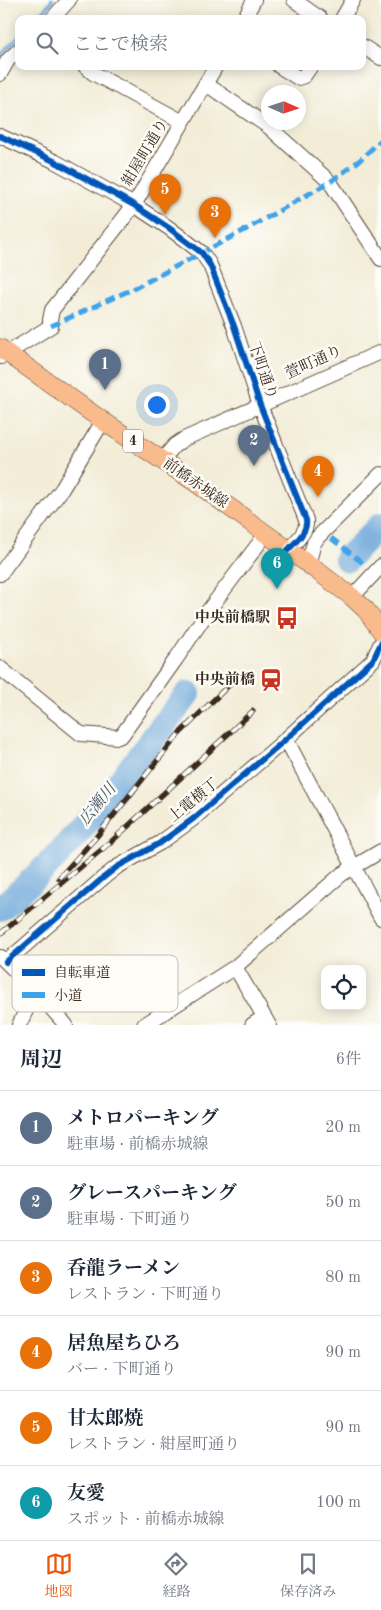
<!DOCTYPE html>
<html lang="ja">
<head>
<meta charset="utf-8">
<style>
	:root { --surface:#fff; --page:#f2f2f3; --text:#1f2937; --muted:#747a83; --line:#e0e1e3; --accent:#ea580c }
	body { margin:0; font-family:"Old Standard TT","Noto Serif JP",serif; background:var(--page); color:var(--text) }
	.controls { position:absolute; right:15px; bottom:15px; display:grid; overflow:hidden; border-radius:10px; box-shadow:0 2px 12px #0003 }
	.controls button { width:45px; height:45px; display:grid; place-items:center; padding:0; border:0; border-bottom:1px solid var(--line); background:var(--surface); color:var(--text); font:25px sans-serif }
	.compass { position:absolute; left:261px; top:85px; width:45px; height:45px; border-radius:50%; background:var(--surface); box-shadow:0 2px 12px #0003; rotate:93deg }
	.you { position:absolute; left:156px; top:404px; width:18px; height:18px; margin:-12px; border:4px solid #fff; border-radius:50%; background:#1a73e8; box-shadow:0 0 0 8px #1a73e833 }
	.badge { display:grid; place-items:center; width:32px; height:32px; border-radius:50%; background:var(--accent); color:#fff; font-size:16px; font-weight:700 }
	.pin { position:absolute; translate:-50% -41px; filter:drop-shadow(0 1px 2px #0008) }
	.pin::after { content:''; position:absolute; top:26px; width:18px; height:15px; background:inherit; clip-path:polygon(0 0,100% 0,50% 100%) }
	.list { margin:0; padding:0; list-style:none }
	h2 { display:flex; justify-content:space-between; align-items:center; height:65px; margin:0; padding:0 20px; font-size:21px }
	h2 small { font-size:16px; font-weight:400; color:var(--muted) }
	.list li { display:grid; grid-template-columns:32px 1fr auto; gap:15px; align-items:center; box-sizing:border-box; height:75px; padding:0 20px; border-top:1px solid var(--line) }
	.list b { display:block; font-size:19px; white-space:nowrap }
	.list p { margin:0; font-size:16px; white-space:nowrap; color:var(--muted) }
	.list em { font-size:16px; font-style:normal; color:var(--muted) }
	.icon { flex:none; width:28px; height:28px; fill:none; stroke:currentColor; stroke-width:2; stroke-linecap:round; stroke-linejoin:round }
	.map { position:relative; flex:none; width:381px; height:1025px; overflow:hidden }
	.search { position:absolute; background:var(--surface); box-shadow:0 2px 12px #0003; left:15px; right:15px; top:15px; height:55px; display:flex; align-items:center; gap:12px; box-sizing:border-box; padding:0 18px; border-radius:10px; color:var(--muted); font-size:19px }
	.sheet { height:515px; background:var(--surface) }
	nav { display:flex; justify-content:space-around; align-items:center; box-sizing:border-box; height:70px; border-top:1px solid var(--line); background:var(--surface); font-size:14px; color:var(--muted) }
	nav a { display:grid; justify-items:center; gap:2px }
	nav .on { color:var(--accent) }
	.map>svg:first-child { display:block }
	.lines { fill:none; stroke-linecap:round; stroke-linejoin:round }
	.stream { stroke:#69a5d9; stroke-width:4.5 }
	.river { stroke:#69a5d9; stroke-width:26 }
	.minor-casing { stroke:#57473a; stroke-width:16 }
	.major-casing { stroke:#57473a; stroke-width:19 }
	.minor { stroke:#fff; stroke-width:14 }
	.major { stroke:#fabb8c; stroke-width:18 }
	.rail-casing { stroke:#3b2a1e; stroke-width:5.5 }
	.rail { stroke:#fdfcf7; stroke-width:4; stroke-dasharray:11; stroke-linecap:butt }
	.quiet { stroke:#3fa3ea; stroke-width:5; stroke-dasharray:10 5; stroke-linecap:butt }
	.cycleway-casing { stroke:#fdfcf7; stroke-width:9 }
	.cycleway { stroke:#0057b8; stroke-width:6 }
	.labels { text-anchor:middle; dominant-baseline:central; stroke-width:5; stroke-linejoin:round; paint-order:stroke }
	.shield { fill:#fdfcf7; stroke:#75695f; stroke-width:1 }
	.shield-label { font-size:14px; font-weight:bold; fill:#3b2a1e }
	.street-label { font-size:15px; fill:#3b2a1e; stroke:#fdfcf7 }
	.poi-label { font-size:15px; font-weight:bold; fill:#3b2a1e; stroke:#fdfcf7; text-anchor:end }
	.water-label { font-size:16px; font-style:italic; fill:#4d5b69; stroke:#fdfcf7 }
	.key { fill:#fdfcf7; stroke:#c3bdb6; stroke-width:1 }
	.key-label { font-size:14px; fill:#3b2a1e }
</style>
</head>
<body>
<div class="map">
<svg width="381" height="1025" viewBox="0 0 381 1025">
	<rect width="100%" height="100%" fill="#fdfcf7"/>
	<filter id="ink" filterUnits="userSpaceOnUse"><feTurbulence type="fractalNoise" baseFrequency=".02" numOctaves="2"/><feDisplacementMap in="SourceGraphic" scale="10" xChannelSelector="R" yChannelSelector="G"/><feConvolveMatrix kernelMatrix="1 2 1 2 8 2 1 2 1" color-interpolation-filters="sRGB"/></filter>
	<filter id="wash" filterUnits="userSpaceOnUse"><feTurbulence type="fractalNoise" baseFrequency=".0096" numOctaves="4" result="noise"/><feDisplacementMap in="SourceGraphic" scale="20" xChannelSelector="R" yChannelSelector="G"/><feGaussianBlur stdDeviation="1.12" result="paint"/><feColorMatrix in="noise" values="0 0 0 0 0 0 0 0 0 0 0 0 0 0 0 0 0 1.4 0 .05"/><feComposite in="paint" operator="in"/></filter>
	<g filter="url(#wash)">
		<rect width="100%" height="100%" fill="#f3edd8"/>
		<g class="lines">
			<path class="stream" d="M38,19l14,-19
				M0,56l19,-19"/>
			<path class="river" d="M347,559l34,-34
				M0,908c75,-59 129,-141 188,-214"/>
		</g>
	</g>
	<g filter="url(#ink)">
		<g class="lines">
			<defs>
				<path id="minor" d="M294,0l27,19
					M52,19l17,-19
					M244,19l10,-19
					M342,19l11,-19
					M362,46l19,12
					M85,66l8,7 90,49
					M279,66l19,12 6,-2 7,-10
					M0,74l8,-14 11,-10
					M206,84l63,43 61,55 51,77
					M0,136l54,25 80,44 35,23 33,25 8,12 24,61 26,79 46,115c2,12 -11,22 -18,30
					M1,357l50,-31 -1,-6 2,-10 82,-105 82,-139
					M162,460l13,-15 9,-6 197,-87
					M308,564l6,-21 4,-6 63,-63
					M0,574l62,-85 41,-68
					M352,597l29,-31
					M0,668l81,66 37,3 4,-2 54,-76 32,-48 58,-77
					M286,739l95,179
					M1,957l36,35 29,33
					M6,962l97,-84 14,-11 43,-24 33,-24 93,-80 87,-79 8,-17
					M235,967l34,58
					M19,1025l14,-29 4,-4
					M144,1025l91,-58 107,-93 39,-23
					M252,1025l12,-8"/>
				<path id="major" d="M0,348l103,73 93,62 112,81 44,33 14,13 15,21"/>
			</defs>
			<use href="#minor" class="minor-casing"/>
			<use href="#major" class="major-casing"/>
			<use href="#minor" class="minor"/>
			<use href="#major" class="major"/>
			<defs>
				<path id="rail" d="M59,878l38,-42 81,-101 53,-52
					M0,934l112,-93 141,-130"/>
			</defs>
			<use href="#rail" class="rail-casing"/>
			<use href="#rail" class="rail"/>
			<path class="quiet" d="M51,326l84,-38 110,-58 85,-48 30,-22 21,-20
				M331,538l32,25"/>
			<defs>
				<path id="cycleway" d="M0,136l54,25 80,44 35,23 33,25 8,12 24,61 26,79 46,115c2,12 -11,22 -18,30
					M6,962l97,-84 14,-11 43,-24 33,-24 93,-80 87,-79 8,-17"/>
			</defs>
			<use href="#cycleway" class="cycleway-casing"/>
			<use href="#cycleway" class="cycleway"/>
		</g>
	</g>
	<defs>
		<symbol id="bus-bare" viewBox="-9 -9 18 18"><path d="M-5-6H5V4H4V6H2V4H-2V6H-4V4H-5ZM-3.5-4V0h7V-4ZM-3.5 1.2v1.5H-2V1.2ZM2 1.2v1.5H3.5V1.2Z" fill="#c8321e" stroke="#fdfcf7" stroke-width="2.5" paint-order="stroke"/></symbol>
		<symbol id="station-bare" viewBox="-9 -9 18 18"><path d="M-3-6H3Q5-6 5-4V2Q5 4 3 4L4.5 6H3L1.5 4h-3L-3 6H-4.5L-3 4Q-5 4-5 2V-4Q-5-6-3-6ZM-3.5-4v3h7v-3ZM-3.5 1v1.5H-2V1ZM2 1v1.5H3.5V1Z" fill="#c8321e" stroke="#fdfcf7" stroke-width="2.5" paint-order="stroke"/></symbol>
	</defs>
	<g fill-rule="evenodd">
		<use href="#bus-bare" x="271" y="602" width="32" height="32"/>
		<use href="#station-bare" x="255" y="664" width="32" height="32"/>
	</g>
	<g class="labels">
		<rect class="shield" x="123" y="429.5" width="20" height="23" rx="4"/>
		<g class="shield-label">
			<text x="133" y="441">4</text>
		</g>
		<g class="street-label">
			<text transform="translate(146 153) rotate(-59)">紺屋町通り</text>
			<text transform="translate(314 363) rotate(-24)">萱町通り</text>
			<text transform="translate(262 371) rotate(71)">下町通り</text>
			<text transform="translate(195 484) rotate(35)">前橋赤城線</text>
			<text transform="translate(194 801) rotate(-39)">上電横丁</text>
		</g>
		<g class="poi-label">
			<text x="270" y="618">中央前橋駅</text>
			<text x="255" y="680">中央前橋</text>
		</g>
		<g class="water-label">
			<text transform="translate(98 805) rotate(-51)">広瀬川</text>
		</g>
	</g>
	<rect x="12" y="955" width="166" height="57" rx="8" class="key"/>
	<rect x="22" y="969" width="23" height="7" fill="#0057b8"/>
	<rect x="22" y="992" width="23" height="6" fill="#3fa3ea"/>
	<g class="key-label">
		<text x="54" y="977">自転車道</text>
		<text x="54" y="1000">小道</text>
	</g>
</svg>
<div class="controls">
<button><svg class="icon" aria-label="locate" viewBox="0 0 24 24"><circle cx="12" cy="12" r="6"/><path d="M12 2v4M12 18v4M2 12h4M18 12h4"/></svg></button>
</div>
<svg class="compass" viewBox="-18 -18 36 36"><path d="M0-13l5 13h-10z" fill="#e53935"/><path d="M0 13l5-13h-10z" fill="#747a83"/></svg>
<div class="you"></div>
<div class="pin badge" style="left:105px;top:390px;background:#5c6f8a">1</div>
<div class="pin badge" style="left:254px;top:466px;background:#5c6f8a">2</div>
<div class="pin badge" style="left:215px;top:238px;background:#e8710a">3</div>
<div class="pin badge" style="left:318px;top:497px;background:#e8710a">4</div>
<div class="pin badge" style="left:165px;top:215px;background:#e8710a">5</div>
<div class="pin badge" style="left:277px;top:589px;background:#0f9aa8">6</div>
<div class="search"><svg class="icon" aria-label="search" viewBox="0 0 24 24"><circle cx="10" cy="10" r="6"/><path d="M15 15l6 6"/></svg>ここで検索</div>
</div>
<section class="sheet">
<h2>周辺<small>6件</small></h2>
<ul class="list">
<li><span class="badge" style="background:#5c6f8a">1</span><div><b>メトロパーキング</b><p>駐車場 · 前橋赤城線</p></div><em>20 m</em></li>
<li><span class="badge" style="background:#5c6f8a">2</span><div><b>グレースパーキング</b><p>駐車場 · 下町通り</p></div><em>50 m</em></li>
<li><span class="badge" style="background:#e8710a">3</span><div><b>呑龍ラーメン</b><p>レストラン · 下町通り</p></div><em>80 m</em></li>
<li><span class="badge" style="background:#e8710a">4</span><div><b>居魚屋ちひろ</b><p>バー · 下町通り</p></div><em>90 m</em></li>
<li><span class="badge" style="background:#e8710a">5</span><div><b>甘太郎焼</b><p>レストラン · 紺屋町通り</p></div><em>90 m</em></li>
<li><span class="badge" style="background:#0f9aa8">6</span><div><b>友愛</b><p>スポット · 前橋赤城線</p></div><em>100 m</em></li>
</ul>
</section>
<nav>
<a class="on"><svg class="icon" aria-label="map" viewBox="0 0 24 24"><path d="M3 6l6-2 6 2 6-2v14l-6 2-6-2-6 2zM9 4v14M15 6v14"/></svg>地図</a>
<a><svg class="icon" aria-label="directions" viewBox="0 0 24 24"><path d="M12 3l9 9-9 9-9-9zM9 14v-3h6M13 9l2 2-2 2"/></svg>経路</a>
<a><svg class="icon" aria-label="saved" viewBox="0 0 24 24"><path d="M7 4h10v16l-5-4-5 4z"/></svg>保存済み</a>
</nav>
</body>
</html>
